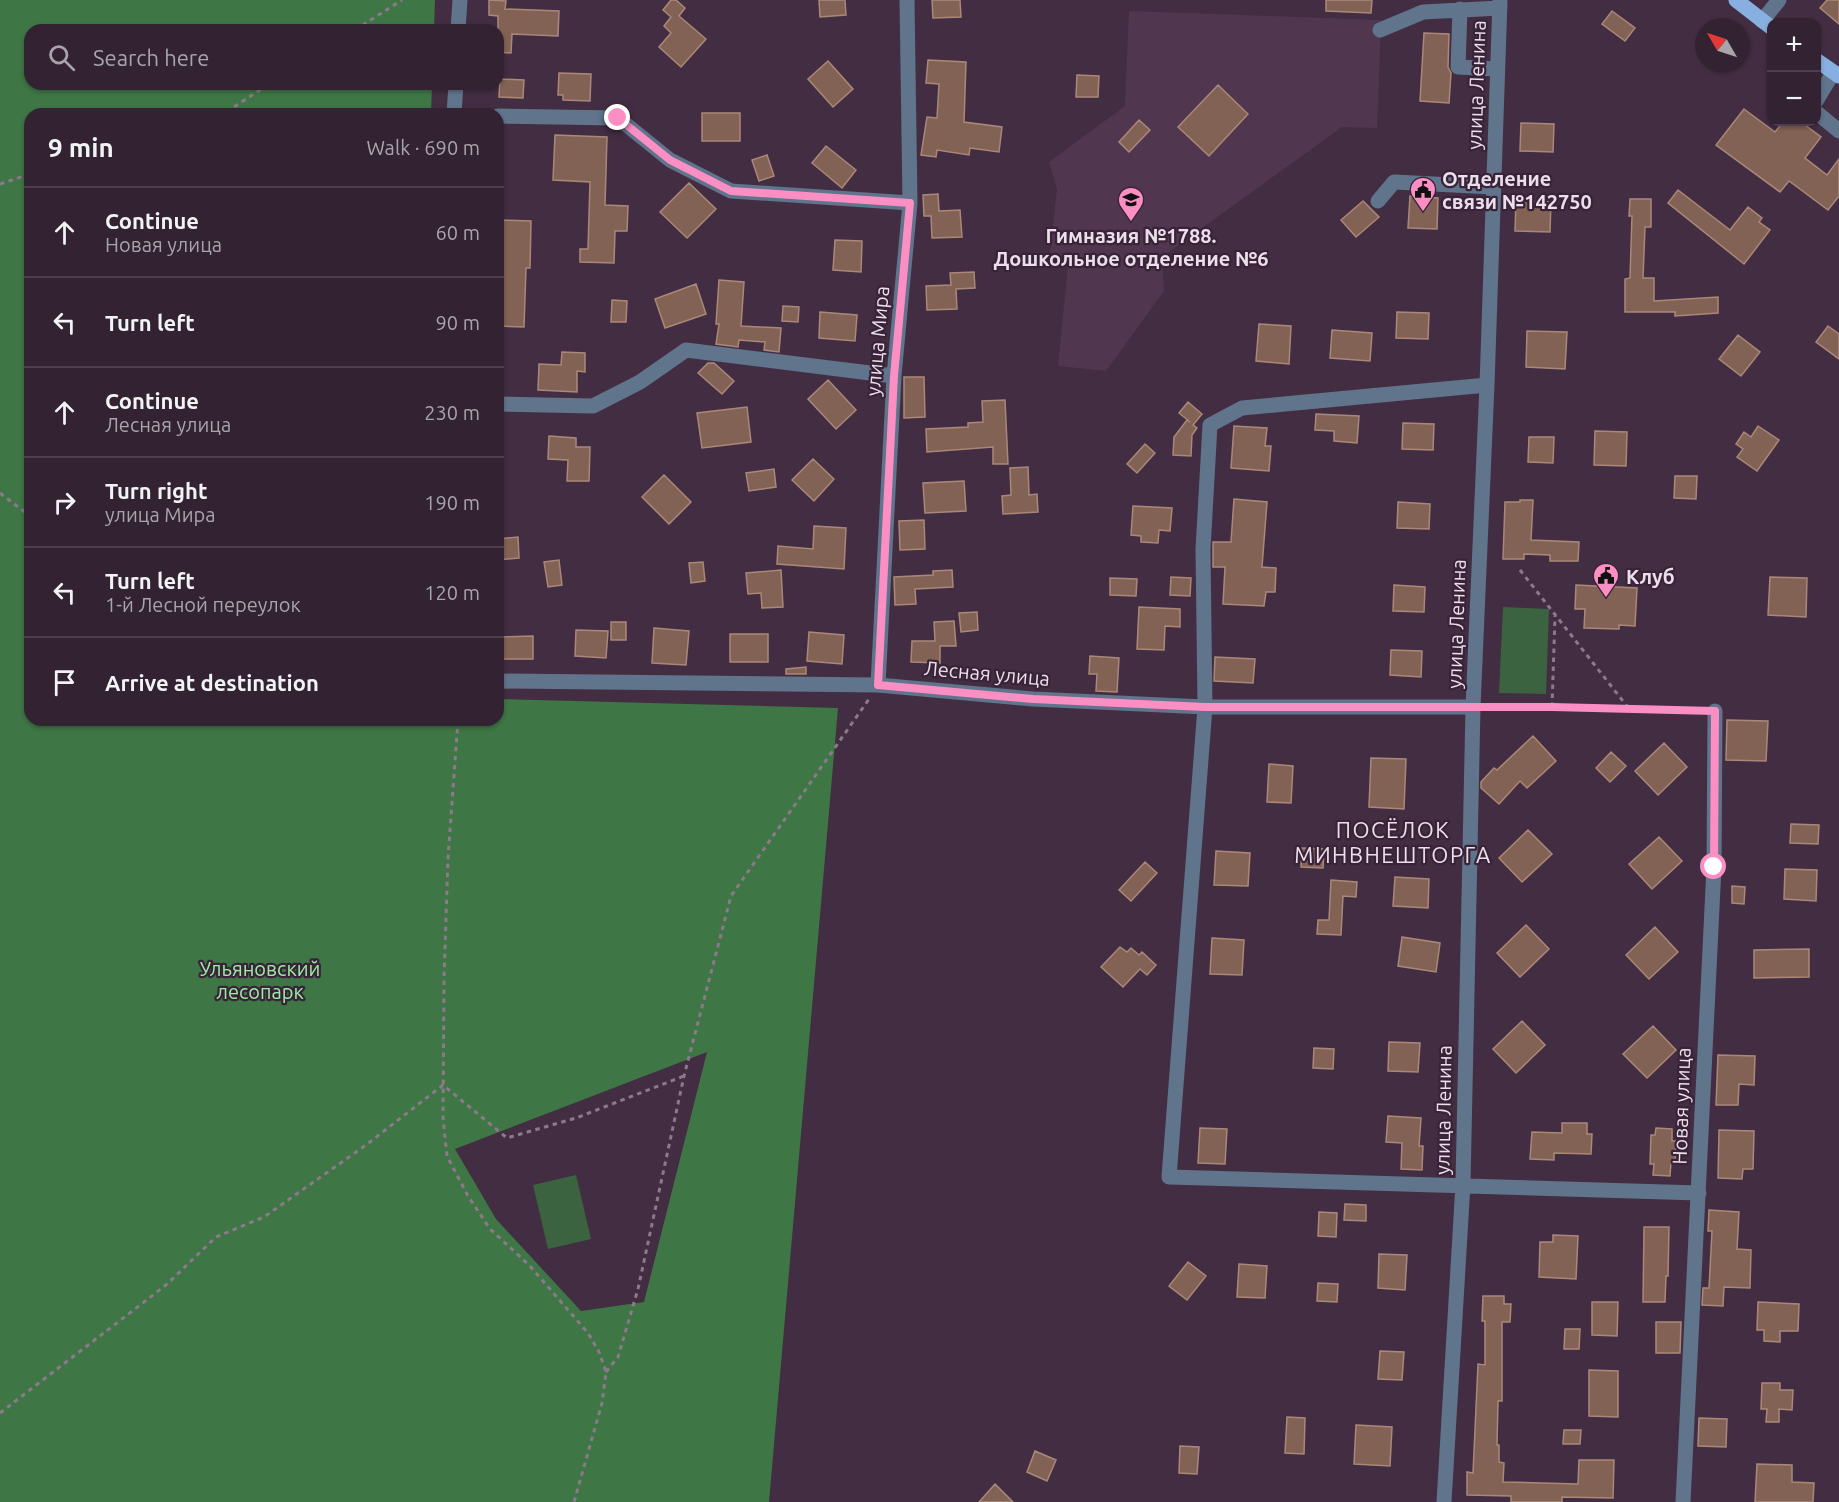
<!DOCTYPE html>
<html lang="en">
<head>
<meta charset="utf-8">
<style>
	:root { --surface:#322232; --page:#3d2f3e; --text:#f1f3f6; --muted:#a8a4ac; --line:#4d3f4d }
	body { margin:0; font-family:Ubuntu,sans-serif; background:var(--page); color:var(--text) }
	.controls { position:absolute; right:18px; top:18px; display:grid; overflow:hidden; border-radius:12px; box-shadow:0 2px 4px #0004 }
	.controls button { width:54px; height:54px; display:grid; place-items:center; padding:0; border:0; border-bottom:2px solid var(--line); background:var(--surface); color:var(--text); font:30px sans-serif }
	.compass { position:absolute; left:1695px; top:18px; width:54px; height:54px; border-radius:50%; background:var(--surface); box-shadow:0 2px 4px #0004; rotate:309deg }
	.stop { position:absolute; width:18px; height:18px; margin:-14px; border:4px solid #fb8fc4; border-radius:50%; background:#fff }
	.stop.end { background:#fb8fc4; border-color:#fff; box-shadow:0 2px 6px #0008 }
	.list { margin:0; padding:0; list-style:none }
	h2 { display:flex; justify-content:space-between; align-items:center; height:78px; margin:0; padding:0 24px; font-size:26px }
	h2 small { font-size:20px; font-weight:400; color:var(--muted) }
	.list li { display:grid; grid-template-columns:39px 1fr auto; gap:18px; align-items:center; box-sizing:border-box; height:90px; padding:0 24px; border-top:2px solid var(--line) }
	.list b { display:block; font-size:22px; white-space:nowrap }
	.list p { margin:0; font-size:20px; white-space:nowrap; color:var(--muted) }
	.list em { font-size:20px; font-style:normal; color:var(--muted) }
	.icon { flex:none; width:33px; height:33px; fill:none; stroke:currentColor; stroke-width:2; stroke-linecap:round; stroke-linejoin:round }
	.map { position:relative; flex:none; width:1839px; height:1502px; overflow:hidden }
	.search { position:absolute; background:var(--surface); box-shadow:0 2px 4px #0004; left:24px; top:24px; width:480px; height:66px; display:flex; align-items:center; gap:15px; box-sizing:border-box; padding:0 21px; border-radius:18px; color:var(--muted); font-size:22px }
	.panel { position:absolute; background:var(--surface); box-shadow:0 2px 4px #0004; left:24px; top:108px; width:480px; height:618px; border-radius:18px }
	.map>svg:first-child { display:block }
	.built { fill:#513650 }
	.green { fill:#3c6340 }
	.forest { fill:#3e7645; fill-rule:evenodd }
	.building { fill:#826254; stroke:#aa8879; stroke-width:1.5 }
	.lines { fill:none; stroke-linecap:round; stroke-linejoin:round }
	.path { stroke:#8c7a8b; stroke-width:3; stroke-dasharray:4.5 4.5; stroke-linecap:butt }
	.minor { stroke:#60748b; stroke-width:15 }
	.major { stroke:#87b0e0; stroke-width:15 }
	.route { stroke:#fb8fc4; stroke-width:8 }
	.labels { text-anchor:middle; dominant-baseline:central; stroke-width:4.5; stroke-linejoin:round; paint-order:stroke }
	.street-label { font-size:20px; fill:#ecdeeb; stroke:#382338 }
	.poi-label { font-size:20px; font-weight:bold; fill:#ecdeeb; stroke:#382338; text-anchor:start }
	.park-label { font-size:20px; fill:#9ceca3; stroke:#382338 }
	.quarter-label { font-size:22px; letter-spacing:1.5px; fill:#ecdeeb; stroke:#382338 }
</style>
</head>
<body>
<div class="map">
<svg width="1839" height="1502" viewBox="0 0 1839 1502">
	<rect width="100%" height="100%" fill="#432d42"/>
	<path class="built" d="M1129,11l252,9 -4,108 -35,-1 -180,130 2,34 -58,80 -48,-5 10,-100 -19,-2 8,-75 -8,-27 76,-56z"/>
	<path class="green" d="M1503,607l46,2 -3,85 -47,-1z
		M576,1175l15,64 -43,10 -15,-64z"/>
	<path class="forest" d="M0,0h435l-1,30h-404v54h402l-1,30h-401v606h468v-21l340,9 -69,794h-769zM707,1052l-63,250 -63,9 -85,-92 -41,-70z"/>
	<path class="building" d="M489,0l17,1 -1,8 54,2 -1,25 -46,-2 -1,19 -13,-1v-36l-9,-1z
		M671,0h5l9,8 -6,8 27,23 -25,28 -22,-20 12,-14 -7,-7 7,-9 -8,-7z
		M819,0h26l1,15 -26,2z
		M932,0h28l1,17 -28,1z
		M1326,0h46l-1,13 -45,-2z
		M1827,0h12v24l-19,-16z
		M1612,11l23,17 -10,13 -23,-17z
		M1424,33l25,1 -1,33 3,6 -2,30 -29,-2z
		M928,60l38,2 -2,60 38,5 -3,25 -29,-4 -1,7 -32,-5 -1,7 -15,-2 6,-38 10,1 2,-34 -13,-1z
		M828,61l25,28 -20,18 -25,-28z
		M559,73l32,1 -1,27 -27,-1v-5h-5z
		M1077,75l22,1 -1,21h-22z
		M500,79l24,1 -1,18 -24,-1z
		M1218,85l30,29 -39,42 -31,-29z
		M1744,109l31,23 8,-10h18l20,15 -16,21 22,17 12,-16v37l-11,14 -39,-29 -9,11 -64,-47z
		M702,113h38v28h-38z
		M1139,120l11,10 -21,22 -10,-10z
		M1521,123l33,1 -1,28 -33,-1z
		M555,135l52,2 -2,68 23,1 -1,25h-12l-1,32 -34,-1v-13h8l2,-67 -37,-2z
		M826,146l30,24 -14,18 -30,-25z
		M767,155l7,21 -15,5 -7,-21z
		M689,183l27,26 -29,29 -27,-26z
		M1678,190l52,40 18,-23 14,11 -3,4 11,8 -26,34 -76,-61z
		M938,194l1,17 21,-1 2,27 -30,1 -1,-22h-7l-1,-21z
		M1410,196l28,2 -1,31 -29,-1z
		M1630,199h21v28h-6l-2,51h11v23l64,-4v16l-43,3v-4h-50v-33l5,-1 2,-62h-3z
		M1363,201l16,16 -23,20 -15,-17z
		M1516,201l35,1 -1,30 -35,-1z
		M498,220l33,1 -1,47h-4l-2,59 -26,-1z
		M835,240l27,1 -1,31 -28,-2z
		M974,272l1,16 -19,1 1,20 -30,1 -1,-24 25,-1 -1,-12z
		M719,280l25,2 -3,44 40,2 -2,24 -15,-2 1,-8 -26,-2 -1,7 -22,-3 3,-20h-3z
		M696,284l10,30 -41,14 -10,-29z
		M612,300l15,1 -1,21h-15z
		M783,306l16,1 -1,15 -16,-1z
		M820,312l37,3 -2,26 -36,-3z
		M1397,312l32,1 -1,26 -32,-1z
		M1259,324l32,2 -2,38 -33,-3z
		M1828,326l11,8v25l-23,-17z
		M1332,330l40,3 -2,28 -40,-3z
		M1527,331l40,1 -2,37 -39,-2z
		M1738,335l22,17 -19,24 -22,-17z
		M562,352l23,1v19l-8,-1v21l-39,-2 1,-26 22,1z
		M708,363h6l20,18 -12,13 -24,-21z
		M904,377h20l1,40 -21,1z
		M828,380l28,30 -20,19 -28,-30z
		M1005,400l3,64h-15v-17l-66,5 -1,-23 42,-2v-4l15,-1 -1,-21z
		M1188,402l14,12 -9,11 4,3 -5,7 -1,21 -18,-1 1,-18 13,-17 3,2 -11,-9z
		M747,407l4,35 -49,6 -5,-35z
		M1316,414l43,2 -2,27 -23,-2v-10l-19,-1z
		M1403,423l31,1 -1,26 -31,-1z
		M1234,426l33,2 -2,18h6l-2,25 -38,-3z
		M1758,426l21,14 -22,31 -20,-14 6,-8 -7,-5 8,-12 7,5z
		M1595,431l32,1 -1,34 -32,-1z
		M549,436l27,2v9h14l-1,34h-22l1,-21 -20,-1z
		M1529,437h25l-1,26 -25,-1z
		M1145,444l10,9 -18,20 -10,-9z
		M813,459l21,20 -20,22 -22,-21z
		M1028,467l1,28 8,-1 1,18 -35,2 -1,-18 9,-1 -1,-27z
		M774,469l2,18 -27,4 -3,-18z
		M664,475l27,27 -22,22 -27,-27z
		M1675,476h22l-1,23 -22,-1z
		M964,481l2,30 -41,2 -2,-30z
		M1234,499l33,3 -5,65 14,1 -1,24h-9l-2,14 -41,-2 2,-37h-12v-25h18z
		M1520,500h13l-2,40 48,2 -1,19h-28v-6l-26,-1v5h-21l2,-57h15z
		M1398,502l32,2 -1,25 -32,-1z
		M1133,506l39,2 -2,23 -11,-1 -1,13 -17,-1v-6l-10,-1z
		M924,520l1,29 -25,1 -1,-29z
		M814,526l32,2 -2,41 -67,-5 1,-18 35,3z
		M518,537l1,21 -21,2v-21z
		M559,560l3,25 -14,2 -4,-25z
		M703,562l2,19 -14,2 -2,-20z
		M781,570l2,37 -21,1 -1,-15 -13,1 -2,-21z
		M952,570l1,17 -38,2 1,15 -21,1 -1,-28 39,-2v-4z
		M1171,577l20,1 -1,18 -20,-1z
		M1770,577l37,1 -1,39 -38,-2z
		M1110,578l27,1 -1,17 -26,-1z
		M1394,585l31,2 -1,25 -31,-1z
		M1576,585l61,3 -2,38 -16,-1v4l-35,-1 1,-19h-10z
		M1139,607l41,2v18l-15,-1 -1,24 -27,-1z
		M977,612l1,18 -17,2 -2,-19z
		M954,621l2,25h-16v17l-29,-1 1,-21h23l-1,-19z
		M611,622h15v18h-15z
		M654,628l35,3 -3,34 -34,-2z
		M576,630l32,1 -2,27 -31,-2z
		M809,632l35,3 -2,29 -35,-3z
		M730,634h38v28h-38z
		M533,636v23h-35v-22z
		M1391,650l31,1 -1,26 -31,-2z
		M1090,656l29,2 -2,34 -21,-1 1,-17h-8z
		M1215,657l40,2 -2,24 -39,-2z
		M806,667v7h-20v-5z
		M1727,720l41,1 -2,40 -40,-1z
		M1533,736l23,25 -29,27 -7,-7 -21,23 -18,-16v-6l13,-14 3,2z
		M1664,743l23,24 -29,28 -23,-24z
		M1611,752l15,14 -16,16 -14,-14z
		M1371,758l35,1 -2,50 -35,-2z
		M1269,764l24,2 -2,37 -24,-1z
		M1791,824l28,1 -1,19 -28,-1z
		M1528,830l24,24 -30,28 -23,-24z
		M1659,837l23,24 -30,28 -23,-25z
		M1302,848l22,1 -1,19 -22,-1z
		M1216,851l34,2 -2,33 -34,-1z
		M1145,862l12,11 -26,28 -12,-11z
		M1785,869l32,1 -1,31 -32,-2z
		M1395,877l34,2 -1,29 -35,-2z
		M1331,880l26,2 -1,15 -13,-1 -2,39 -24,-1 1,-14h11z
		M1732,886l13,1 -1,17 -12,-1z
		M1526,925l23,24 -29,28 -23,-24z
		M1655,927l23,25 -29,27 -23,-24z
		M1402,937l38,6 -4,29 -38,-6z
		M1212,938l32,2 -2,35 -32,-1z
		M1120,947l7,5 4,-4 8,7 3,-3 14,13 -9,10 -7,-6 -17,18 -22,-20z
		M1809,949v28l-55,1v-28z
		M1522,1021l23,24 -29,28 -23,-24z
		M1653,1026l23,24 -29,28 -24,-24z
		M1389,1042l31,1 -2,29 -30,-1z
		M1314,1048l20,1 -1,20 -20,-1z
		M1718,1055l37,1 -1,29 -15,-1 -1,21h-22z
		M1388,1116l33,2 -2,28h4l-1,24 -21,-1 1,-26 -16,-1z
		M1562,1123h25v11h5l-1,20 -37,-1v7l-24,-1 2,-27 30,1z
		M1200,1128l27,1 -2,35 -27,-1z
		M1656,1128l16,1v12h4l-1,21h-4l-1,14 -17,-1 1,-11h-4l1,-29h4z
		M1719,1130l35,1 -1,38h-10l-1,10 -24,-1z
		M1345,1204l21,1v16l-22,-1z
		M1709,1210l30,2 -2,37 14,1 -1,38 -26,-1 -1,19 -21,-1 1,-17h6l3,-57h-4z
		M1319,1212l18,1 -1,24 -18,-1z
		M1644,1227h25l-1,49h-2l-1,26h-22z
		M1553,1235l25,1 -2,43 -37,-2 1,-35h13z
		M1379,1254l28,1 -2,35 -27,-2z
		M1188,1262l18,14 -19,24 -18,-14z
		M1239,1264l28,2 -2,32 -28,-1z
		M1318,1283l20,1 -1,18 -20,-1z
		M1483,1296h21v8h7l-1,18h-8v79h-4l-1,44h2v17l5,1 -1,19 75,2 1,-24h35l-1,38 -51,-1v5h-51v-6l-44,-1v-23l6,1 5,-109 7,1v-44h-3z
		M1592,1302h26l-1,34 -25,-1z
		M1758,1302l41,2 -1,27h-18v11l-16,-1v-11h-7z
		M1656,1322h25l-1,31h-24z
		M1565,1329h15l-1,20h-15z
		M1380,1351l24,1 -2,28 -24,-1z
		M1589,1370l29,1v46l-29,-1z
		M1762,1383h18v7h13l-1,20 -13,-1v13h-13l1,-13h-6z
		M1287,1417l18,1 -1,36 -19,-1z
		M1699,1418l28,1 -1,28 -28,-1z
		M1356,1425l36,2 -2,39 -36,-2z
		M1564,1430h17l-1,14h-17z
		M1180,1446l19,1 -2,27 -18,-1z
		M1035,1451l21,9 -9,21 -20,-9z
		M1757,1464l35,1v17l22,1 -1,19h-58z
		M995,1484l18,18h-34z"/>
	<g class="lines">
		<path class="path" d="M355,30l47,-30
			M218,114l8,-2 43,-28
			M0,184l30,-10
			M0,493l30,23
			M1520,570l110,140
			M1489,707l212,4
			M1552,707l3,-91
			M458,720l-10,138 -4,120 -1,140 4,38 21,40 22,33 39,36 59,68 11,19 7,20 -4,31 -28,99
			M606,1372l12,-15 20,-68 46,-213 47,-180 138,-197
			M0,1413l166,-128 50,-48 48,-20 102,-72 77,-60 64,53 69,-20 108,-42"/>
		<path class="minor" d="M1460,9l-2,58 39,2
			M1762,21l17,-21
			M458,30l2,-30
			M1380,30l43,-18 77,-4
			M1816,101l17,-28
			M1816,112l23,19
			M454,114l2,-30
			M498,116l120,2 52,42 61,31 179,12
			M1378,201l16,-19 99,5
			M1487,385l-245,23 -32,17 -7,124 2,158 -36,470 530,16
			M498,404l95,2 47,-24 46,-32 208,26
			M498,681l380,4 155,14 172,8h268
			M878,685l16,-309 16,-173 -3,-203
			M1444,1502l19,-318 10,-477 14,-322 13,-385
			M1683,1502l31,-635 1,-156"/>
		<path class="major" d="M1736,0l36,28
			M1816,60l23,16"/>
	</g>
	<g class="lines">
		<path class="route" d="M618,118l52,42 61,31 179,12 -16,173 -16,309 155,14 172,8h347l163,4 -1,156"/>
	</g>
	<defs>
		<symbol id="civic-pin" viewBox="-11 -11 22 30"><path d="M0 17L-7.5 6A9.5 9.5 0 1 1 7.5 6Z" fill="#fb8fc4" stroke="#382338"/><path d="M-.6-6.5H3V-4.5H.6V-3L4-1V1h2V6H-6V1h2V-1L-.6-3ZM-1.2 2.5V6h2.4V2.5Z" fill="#111"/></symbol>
		<symbol id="school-pin" viewBox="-11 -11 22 30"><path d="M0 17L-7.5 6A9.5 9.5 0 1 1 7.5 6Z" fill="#fb8fc4" stroke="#382338"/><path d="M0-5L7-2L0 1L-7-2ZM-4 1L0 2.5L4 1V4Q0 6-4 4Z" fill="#111"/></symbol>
	</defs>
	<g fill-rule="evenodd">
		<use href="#civic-pin" x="1408" y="175" width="30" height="40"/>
		<use href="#school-pin" x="1116" y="185" width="30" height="40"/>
		<use href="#civic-pin" x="1591" y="561" width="30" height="40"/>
	</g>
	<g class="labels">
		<g class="street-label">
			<text transform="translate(1476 85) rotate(-88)">улица Ленина</text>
			<text transform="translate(877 341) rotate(-85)">улица Мира</text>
			<text transform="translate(1456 624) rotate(-88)">улица Ленина</text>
			<text transform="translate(987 673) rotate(5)">Лесная улица</text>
			<text transform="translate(1681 1106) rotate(-88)">Новая улица</text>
			<text transform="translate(1443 1110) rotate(-89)">улица Ленина</text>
		</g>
		<g class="poi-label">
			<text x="1442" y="178">Отделение<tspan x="1442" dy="23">связи №142750</tspan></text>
			<text x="1131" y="235" text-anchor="middle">Гимназия №1788.<tspan x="1131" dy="23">Дошкольное отделение №6</tspan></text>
			<text x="1626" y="576">Клуб</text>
		</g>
		<g class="park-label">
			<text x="260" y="968">Ульяновский<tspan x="260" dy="23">лесопарк</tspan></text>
		</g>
		<g class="quarter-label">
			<text x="1393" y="829">ПОСЁЛОК<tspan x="1393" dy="25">МИНВНЕШТОРГА</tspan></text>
		</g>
	</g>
</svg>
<div class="controls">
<button>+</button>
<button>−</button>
</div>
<svg class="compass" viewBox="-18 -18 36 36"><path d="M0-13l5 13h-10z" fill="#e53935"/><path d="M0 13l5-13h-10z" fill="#a8a4ac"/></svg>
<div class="stop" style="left:1714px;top:867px"></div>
<div class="stop end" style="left:618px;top:118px"></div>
<div class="search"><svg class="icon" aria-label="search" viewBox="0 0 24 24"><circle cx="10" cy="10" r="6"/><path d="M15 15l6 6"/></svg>Search here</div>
<section class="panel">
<h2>9 min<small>Walk · 690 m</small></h2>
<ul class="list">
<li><svg class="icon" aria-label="ahead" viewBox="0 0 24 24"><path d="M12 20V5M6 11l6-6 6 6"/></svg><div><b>Continue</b><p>Новая улица</p></div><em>60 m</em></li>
<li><svg class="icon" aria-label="left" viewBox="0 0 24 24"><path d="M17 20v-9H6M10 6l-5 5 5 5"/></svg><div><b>Turn left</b></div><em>90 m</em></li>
<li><svg class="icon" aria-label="ahead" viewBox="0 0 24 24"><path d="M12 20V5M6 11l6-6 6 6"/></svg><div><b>Continue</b><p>Лесная улица</p></div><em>230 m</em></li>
<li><svg class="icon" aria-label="right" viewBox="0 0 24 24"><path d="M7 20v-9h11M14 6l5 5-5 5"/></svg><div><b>Turn right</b><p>улица Мира</p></div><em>190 m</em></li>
<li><svg class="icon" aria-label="left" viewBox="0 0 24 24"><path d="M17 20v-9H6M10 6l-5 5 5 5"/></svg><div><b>Turn left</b><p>1-й Лесной переулок</p></div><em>120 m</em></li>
<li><svg class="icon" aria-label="arrive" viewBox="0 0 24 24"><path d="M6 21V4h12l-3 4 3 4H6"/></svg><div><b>Arrive at destination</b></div></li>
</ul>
</section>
</div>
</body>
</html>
